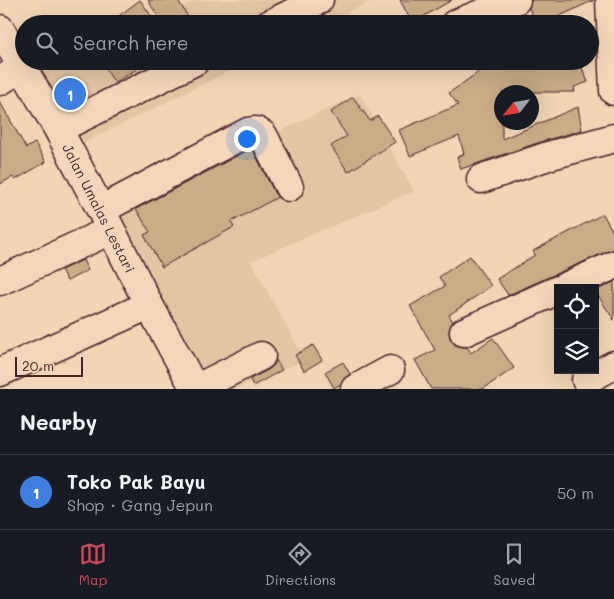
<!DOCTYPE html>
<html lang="en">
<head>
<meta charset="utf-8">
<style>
	:root { --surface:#171b24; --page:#242831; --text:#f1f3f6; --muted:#9ea1a6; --line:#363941; --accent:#d1495b }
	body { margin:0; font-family:Mali,sans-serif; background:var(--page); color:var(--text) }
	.controls { position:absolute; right:15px; bottom:15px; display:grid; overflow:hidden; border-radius:0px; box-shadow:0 5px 20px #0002 }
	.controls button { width:45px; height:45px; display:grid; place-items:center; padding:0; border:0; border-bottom:1px solid var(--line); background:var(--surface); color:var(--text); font:25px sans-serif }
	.compass { position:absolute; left:494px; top:85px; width:45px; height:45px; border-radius:50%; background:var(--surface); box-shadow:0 5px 20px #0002; rotate:239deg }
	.scale { position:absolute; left:15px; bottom:12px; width:68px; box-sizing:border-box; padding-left:5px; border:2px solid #4a1f2b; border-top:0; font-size:14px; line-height:18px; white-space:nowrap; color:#4a1f2b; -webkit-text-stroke:4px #f4d7ba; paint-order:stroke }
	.you { position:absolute; left:246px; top:138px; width:18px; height:18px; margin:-12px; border:4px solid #fff; border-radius:50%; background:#1a73e8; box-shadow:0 0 0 8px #1a73e833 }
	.badge { display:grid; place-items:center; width:32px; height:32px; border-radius:50%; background:var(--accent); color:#fff; font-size:16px; font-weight:700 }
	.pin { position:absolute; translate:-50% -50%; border:2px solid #fff; box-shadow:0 1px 5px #0006 }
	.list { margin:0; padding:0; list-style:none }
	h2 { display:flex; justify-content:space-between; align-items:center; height:65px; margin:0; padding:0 20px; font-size:21px }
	h2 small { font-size:16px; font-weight:400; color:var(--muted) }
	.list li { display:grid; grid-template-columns:32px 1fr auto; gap:15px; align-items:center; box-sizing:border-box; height:75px; padding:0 20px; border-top:1px solid var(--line) }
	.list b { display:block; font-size:19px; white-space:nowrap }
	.list p { margin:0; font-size:16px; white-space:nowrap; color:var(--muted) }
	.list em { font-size:16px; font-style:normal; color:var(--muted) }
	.icon { flex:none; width:28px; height:28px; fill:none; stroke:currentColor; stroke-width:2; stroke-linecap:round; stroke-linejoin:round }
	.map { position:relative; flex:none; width:614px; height:389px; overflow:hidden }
	.search { position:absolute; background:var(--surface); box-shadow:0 5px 20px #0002; left:15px; right:15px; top:15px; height:55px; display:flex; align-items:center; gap:12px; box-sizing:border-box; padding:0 18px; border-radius:28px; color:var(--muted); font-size:19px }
	.sheet { height:140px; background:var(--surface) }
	nav { display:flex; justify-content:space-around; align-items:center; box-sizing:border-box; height:70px; border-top:1px solid var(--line); background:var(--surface); font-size:14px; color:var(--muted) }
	nav a { display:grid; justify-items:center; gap:2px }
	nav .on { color:var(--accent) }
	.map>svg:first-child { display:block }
	.built { fill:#e2c6a4 }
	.building { fill:#c9ad87; stroke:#4a1f2b }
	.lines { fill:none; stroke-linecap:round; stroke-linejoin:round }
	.minor-casing { stroke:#4a1f2b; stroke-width:31 }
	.minor { stroke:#f4d7ba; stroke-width:28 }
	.labels { text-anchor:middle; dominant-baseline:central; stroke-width:4.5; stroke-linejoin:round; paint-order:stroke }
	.street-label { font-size:14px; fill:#4a1f2b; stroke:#f4d7ba }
</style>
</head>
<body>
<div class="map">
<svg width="614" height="389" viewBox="0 0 614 389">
	<rect width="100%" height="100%" fill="#f1d5b4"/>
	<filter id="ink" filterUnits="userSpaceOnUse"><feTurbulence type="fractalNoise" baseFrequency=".02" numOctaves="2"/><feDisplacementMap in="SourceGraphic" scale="10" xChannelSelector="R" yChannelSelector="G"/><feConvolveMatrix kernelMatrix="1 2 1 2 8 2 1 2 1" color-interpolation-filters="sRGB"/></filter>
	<g filter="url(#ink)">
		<path class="built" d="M198,0h174l-47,24h-179z
			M66,61h183l-179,89 -11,10 -23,-85z
			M360,94l54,97 -163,70 54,99 -69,29h-44l-101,-171z"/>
		<path class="building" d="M140,0l12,17 -10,7h-34z
			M148,0h30l14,24h-30z
			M400,0h52l-40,23z
			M531,0h63l-51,24h-7l-7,-16z
			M100,61h49l-34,22z
			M494,61h85l9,21 -14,5 1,5h-73v47l76,-32 4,23 -39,11 -82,28 -4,-12 7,-3 -5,-18 -49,20 -11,-26 59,-25 -9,-12z
			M353,97l17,24 8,-5 17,26 -47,30 -17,-26 16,-10 -16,-24z
			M0,102l26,46 9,-5 11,19 -31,18 -2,-3 -13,7z
			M252,148l23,46 3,3 -47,25 3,5 -72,40 -18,-32 6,-3 -14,-23z
			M603,214l11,20v16l-6,1 -100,44 -11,-16 38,-24 -2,-4z
			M470,256l21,30 -42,29 4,7 -4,8 1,8 5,7 7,2h5l4,6 22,-15 21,30 -31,21h-52l-16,-29 20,-10 -25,-44 35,-20 -6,-9z
			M83,260l5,10 -21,11 -6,-11z
			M614,282v38l-19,-29z
			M313,345l9,15 -18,11 -9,-16z
			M276,360l6,10 -29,16 -3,-7 18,-9 6,-5z
			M343,362l7,12 -8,6 -1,4 -7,4 -9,-16z"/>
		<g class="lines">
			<defs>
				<path id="minor" d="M610,0l4,91
					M270,24l49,-24
					M455,24l61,-24
					M0,29l58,100 43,81 48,95 46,84
					M0,81l22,-14
					M58,129l137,-68
					M481,179l67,-23 66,-18
					M101,210l147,-78 8,-1 7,4 26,52
					M0,281l111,-51
					M563,288l51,-23
					M464,332l94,-42
					M0,372l149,-67
					M586,380l28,-15
					M195,389l66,-33
					M355,389l35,-19"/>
			</defs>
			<use href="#minor" class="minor-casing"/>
			<use href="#minor" class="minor"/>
		</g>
	</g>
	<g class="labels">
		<g class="street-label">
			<text transform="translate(99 208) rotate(63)">Jalan Umalas Lestari</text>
		</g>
	</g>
</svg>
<div class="controls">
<button><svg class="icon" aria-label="locate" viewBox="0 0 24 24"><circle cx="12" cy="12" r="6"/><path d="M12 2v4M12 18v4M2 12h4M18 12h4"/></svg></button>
<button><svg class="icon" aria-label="layers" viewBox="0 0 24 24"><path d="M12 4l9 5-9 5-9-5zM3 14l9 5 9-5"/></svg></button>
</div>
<svg class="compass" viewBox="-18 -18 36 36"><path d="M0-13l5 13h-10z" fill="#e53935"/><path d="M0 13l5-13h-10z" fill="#9ea1a6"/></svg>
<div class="scale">20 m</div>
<div class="you"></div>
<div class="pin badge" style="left:70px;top:94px;background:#3f7fe0">1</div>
<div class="search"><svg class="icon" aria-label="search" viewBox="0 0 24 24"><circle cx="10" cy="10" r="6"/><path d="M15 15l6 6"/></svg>Search here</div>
</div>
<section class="sheet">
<h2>Nearby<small></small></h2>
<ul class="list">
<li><span class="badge" style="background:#3f7fe0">1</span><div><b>Toko Pak Bayu</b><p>Shop · Gang Jepun</p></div><em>50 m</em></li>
</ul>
</section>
<nav>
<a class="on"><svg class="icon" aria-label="map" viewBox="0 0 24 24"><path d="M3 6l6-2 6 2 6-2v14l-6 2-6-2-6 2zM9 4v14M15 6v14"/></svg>Map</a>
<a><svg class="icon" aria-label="directions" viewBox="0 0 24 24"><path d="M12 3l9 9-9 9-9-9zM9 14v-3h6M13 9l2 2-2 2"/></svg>Directions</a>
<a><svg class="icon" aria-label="saved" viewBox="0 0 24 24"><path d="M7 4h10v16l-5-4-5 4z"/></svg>Saved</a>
</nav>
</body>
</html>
